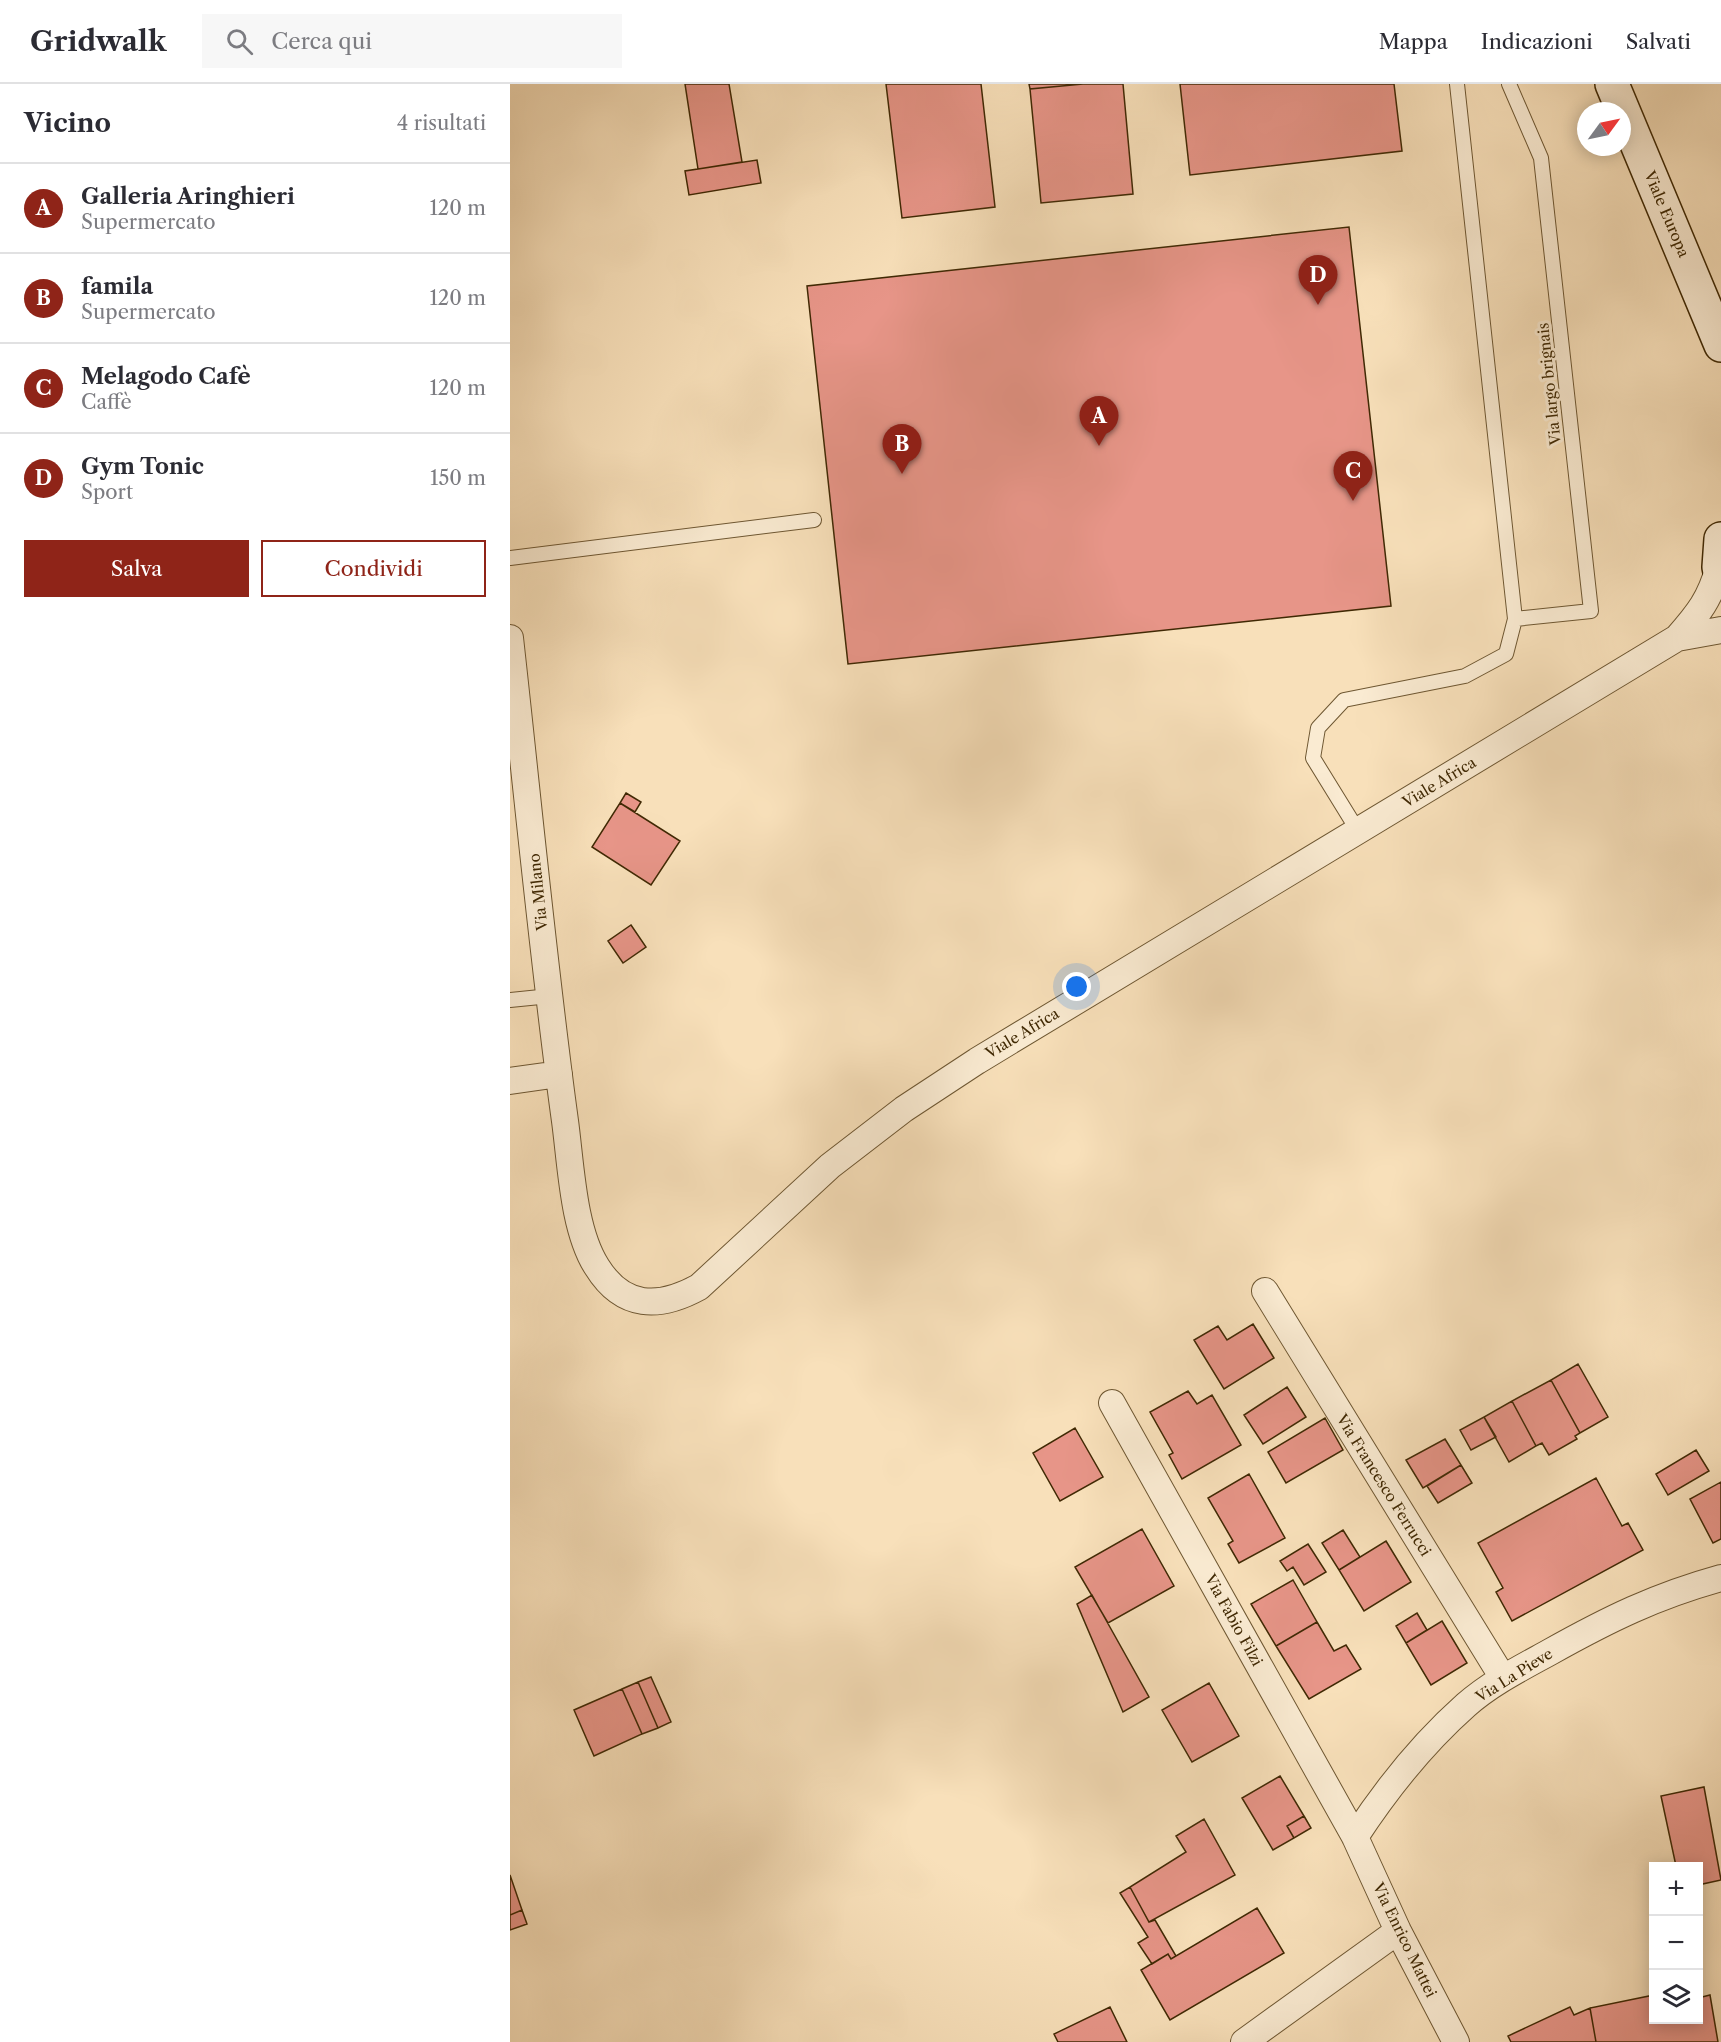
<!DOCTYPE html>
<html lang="it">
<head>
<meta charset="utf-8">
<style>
	:root { --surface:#fff; --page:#f7f7f7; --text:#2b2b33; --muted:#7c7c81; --line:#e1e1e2; --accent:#8f2418 }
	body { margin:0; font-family:"Libre Caslon Text",serif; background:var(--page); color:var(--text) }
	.controls { position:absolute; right:18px; bottom:18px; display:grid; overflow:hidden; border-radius:0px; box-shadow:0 3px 15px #0003 }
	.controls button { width:54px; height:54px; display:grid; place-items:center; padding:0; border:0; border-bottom:2px solid var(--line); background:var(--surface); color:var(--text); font:30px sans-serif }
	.compass { position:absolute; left:1067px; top:18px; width:54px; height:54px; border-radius:50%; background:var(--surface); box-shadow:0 3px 15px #0003; rotate:57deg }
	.you { position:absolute; left:567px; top:903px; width:21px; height:21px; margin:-15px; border:4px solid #fff; border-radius:50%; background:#1a73e8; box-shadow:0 0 0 9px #1a73e833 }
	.badge { display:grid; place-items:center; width:39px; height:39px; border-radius:50%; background:var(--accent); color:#fff; font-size:20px; font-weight:700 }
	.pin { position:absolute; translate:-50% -50px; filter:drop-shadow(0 2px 3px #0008) }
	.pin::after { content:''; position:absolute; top:32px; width:21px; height:18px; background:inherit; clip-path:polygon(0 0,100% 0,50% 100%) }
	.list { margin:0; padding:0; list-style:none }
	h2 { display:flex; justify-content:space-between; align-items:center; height:78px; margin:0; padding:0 24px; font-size:26px }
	h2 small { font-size:20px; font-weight:400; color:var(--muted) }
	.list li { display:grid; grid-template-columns:39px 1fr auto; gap:18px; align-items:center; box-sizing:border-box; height:90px; padding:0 24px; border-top:2px solid var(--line) }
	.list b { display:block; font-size:22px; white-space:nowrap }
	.list p { margin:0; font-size:20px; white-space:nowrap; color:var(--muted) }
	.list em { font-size:20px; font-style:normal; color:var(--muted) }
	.actions { display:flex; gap:12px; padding:18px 24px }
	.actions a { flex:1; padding:14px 0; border:2px solid var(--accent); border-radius:0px; text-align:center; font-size:21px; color:var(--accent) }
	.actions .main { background:var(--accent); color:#fff }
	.icon { flex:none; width:33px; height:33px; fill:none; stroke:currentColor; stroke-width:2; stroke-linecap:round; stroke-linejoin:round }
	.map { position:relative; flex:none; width:1211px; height:1958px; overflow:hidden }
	header { display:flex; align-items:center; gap:36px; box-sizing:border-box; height:84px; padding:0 30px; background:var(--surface); border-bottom:2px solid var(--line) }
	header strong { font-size:28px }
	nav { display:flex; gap:33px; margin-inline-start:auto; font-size:21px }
	.search { width:420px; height:54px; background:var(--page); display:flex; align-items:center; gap:15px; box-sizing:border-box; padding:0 21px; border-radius:0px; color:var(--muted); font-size:22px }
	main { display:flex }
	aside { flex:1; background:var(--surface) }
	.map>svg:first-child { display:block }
	.building { fill:#e79588; stroke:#402904; stroke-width:1.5 }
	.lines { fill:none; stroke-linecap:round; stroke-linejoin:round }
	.lane-casing { stroke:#6e5732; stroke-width:16 }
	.street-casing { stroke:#6e5732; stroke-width:28 }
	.secondary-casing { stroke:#402904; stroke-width:36 }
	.lane { stroke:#faebd2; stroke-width:14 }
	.street { stroke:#faebd2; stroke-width:26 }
	.secondary { stroke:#faebd2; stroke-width:33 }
	.labels { text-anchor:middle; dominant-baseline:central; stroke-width:6; stroke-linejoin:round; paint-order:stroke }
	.street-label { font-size:15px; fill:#402904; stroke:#faebd2 }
</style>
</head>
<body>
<header>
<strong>Gridwalk</strong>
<div class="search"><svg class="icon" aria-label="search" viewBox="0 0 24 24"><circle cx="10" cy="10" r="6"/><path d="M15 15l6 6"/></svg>Cerca qui</div>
<nav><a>Mappa</a><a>Indicazioni</a><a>Salvati</a></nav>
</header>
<main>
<aside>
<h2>Vicino<small>4 risultati</small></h2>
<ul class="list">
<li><span class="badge">A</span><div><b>Galleria Aringhieri</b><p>Supermercato</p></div><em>120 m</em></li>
<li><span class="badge">B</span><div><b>famila</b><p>Supermercato</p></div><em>120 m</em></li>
<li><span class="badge">C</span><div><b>Melagodo Cafè</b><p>Caffè</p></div><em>120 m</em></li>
<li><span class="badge">D</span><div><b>Gym Tonic</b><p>Sport</p></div><em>150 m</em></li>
</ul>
<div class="actions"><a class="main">Salva</a><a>Condividi</a></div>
</aside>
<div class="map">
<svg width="1211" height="1958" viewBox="0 0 1211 1958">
	<rect width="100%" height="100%" fill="#f8e0ba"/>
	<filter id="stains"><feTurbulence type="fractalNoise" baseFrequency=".00333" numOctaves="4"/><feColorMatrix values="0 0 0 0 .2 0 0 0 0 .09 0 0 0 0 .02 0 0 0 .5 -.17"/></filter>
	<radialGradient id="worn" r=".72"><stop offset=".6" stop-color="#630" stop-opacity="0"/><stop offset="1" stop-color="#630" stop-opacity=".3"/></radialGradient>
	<path class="building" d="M175,0h44l13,78 -44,7z
		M376,0h95l14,123 -93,11z
		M519,0h54l-53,5z
		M573,0h40l10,110 -92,9 -11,-114z
		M670,0h214l8,67 -212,24z
		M247,76l4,23 -72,12 -4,-24z
		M839,143l42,379 -543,58 -41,-378z
		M116,709l15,9 -6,10 -15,-9z
		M110,719l60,38 -29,44 -59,-38z
		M121,841l15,22 -23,16 -15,-22z
		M743,1240l21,34 -50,31 -30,-49 24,-14 9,14z
		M1068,1280l30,53 -28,16 -29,-53z
		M1041,1296l29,53 -5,3 2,3 -28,16 -7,-12 -6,3 -24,-45z
		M777,1303l19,30 -43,27 -19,-29z
		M678,1307l9,13 15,-9 29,50 -59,34 -13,-24 4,-2 -23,-41z
		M1002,1317l24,45 -27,16 -25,-45z
		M974,1333l12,20 -25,13 -11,-20z
		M815,1334l18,32 -57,33 -18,-31z
		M565,1344l28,49 -43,24 -27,-48z
		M935,1355l16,26 -38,23 -17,-28z
		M1186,1366l13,21 -41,24 -12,-21z
		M951,1381l11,18 -34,20 -11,-17z
		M739,1390l36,64 -46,25 -11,-19 5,-3 -25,-43z
		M1086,1394l26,48 6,-3 15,27 -131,71 -16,-29 7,-4 -25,-45z
		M1211,1398v57l-8,4 -23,-44z
		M632,1445l32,57 -66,37 -33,-56z
		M833,1446l17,27 -21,13 -17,-27z
		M876,1457l25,41 -47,29 -25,-41z
		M798,1460l18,28 -22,13 -11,-18 -6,4 -7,-10z
		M783,1496l24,42 -41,24 -25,-42z
		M582,1511l57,102 -26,15 -46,-108z
		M907,1529l10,17 -21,13 -10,-17z
		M932,1537l25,42 -36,22 -25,-42z
		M807,1538l17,29 12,-6 15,24 -52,30 -33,-53z
		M141,1593l20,45 -13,6 -20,-46z
		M128,1598l20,46 -16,6 -20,-45z
		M699,1599l30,53 -47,26 -30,-52z
		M112,1605l20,45 -48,22 -20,-46z
		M770,1692l24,40 -17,10 7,12 -21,12 -31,-52z
		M1194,1703l17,93 -23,5v-19h-22l-15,-70z
		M794,1732l7,12 -17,10 -7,-12z
		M694,1735l31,56 -86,47 -19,-35 56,-35 -10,-16z
		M0,1791l12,35 -12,5z
		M620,1803l19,35 6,-2 21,36 -5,3 -3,-5 -16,10 -14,-21 10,-6 -28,-44z
		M747,1824l27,45 -114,67 -29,-50 27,-16 3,5z
		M12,1826l5,14 -17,6v-15z
		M1144,1911v25h44v-22l12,-3 8,47h-122l-6,-34z
		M600,1923l17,35h-69l-4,-8z
		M1060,1923l4,8 16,-7 6,34h-85l-3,-6z"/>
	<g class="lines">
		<defs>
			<path id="lane" d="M999,0l32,74 50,453 -76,8
				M0,474l304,-38
				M848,747l-45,-73 5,-30 26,-28 121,-24 41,-22 9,-35 -58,-535
				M0,916l40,-4"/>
			<path id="street" d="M0,554c18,161 33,323 55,483 6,44 8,109 32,146 26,42 62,42 102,20l131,-121 74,-57 73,-48 700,-423 44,-8
				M1167,554c22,-25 33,-39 42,-71
				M0,997l49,-7
				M755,1207l238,387
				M602,1319l243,434 43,94 58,111
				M845,1753c32,-49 67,-93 111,-132 25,-22 55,-37 84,-53 59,-33 106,-56 171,-74
				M734,1958l154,-111"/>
			<path id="secondary" d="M1102,0l109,261
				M1211,455l-2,28 2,10"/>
		</defs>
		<use href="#lane" class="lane-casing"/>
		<use href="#street" class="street-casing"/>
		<use href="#secondary" class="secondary-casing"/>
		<use href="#lane" class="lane"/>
		<use href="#street" class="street"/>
		<use href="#secondary" class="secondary"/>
	</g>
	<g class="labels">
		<g class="street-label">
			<text transform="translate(1157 130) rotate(67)">Viale Europa</text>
			<text transform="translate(1039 300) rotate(-96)">Via largo brignais</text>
			<text transform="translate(929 698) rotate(-31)">Viale Africa</text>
			<text transform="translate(28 808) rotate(-96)">Via Milano</text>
			<text transform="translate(512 949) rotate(-31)">Viale Africa</text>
			<text transform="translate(874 1401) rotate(58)">Via Francesco Ferrucci</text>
			<text transform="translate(724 1536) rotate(61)">Via Fabio Filzi</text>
			<text transform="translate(1004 1591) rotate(-32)">Via La Pieve</text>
			<text transform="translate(895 1856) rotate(64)">Via Enrico Mattei</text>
		</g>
	</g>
	<rect width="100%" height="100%" filter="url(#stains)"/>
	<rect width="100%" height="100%" fill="url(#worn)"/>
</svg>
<div class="controls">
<button>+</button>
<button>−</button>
<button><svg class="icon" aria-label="layers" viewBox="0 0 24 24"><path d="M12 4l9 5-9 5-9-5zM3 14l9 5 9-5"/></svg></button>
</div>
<svg class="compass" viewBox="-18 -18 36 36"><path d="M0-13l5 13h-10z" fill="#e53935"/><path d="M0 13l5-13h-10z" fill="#7c7c81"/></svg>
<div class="you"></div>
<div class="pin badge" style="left:589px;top:362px">A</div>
<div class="pin badge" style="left:392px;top:390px">B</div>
<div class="pin badge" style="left:843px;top:417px">C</div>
<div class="pin badge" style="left:808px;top:221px">D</div>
</div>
</main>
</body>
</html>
